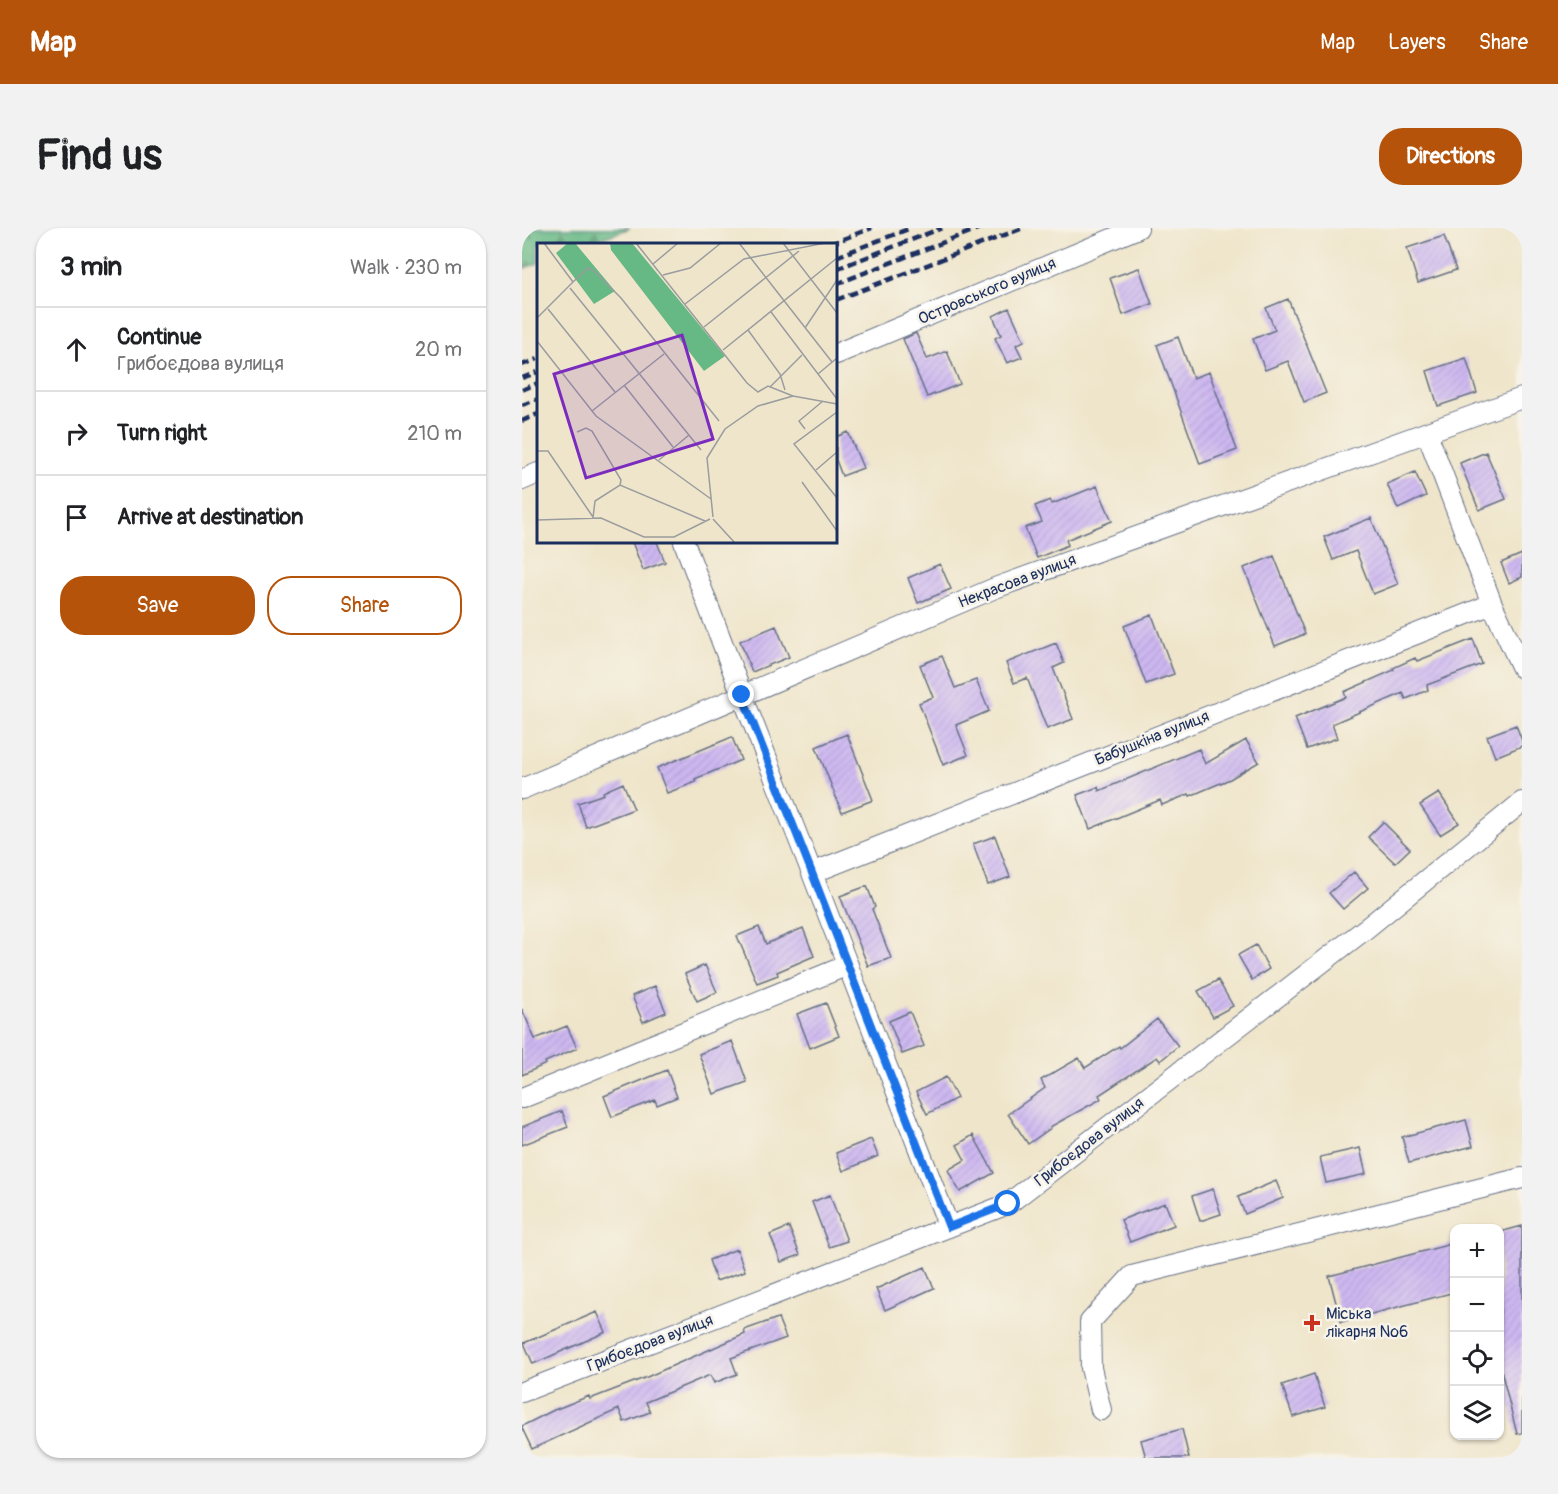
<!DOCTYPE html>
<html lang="en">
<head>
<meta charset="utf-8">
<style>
	:root { --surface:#fff; --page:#f2f2f2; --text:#202124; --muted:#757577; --line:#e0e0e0; --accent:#b45309 }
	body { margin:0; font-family:Pangolin,sans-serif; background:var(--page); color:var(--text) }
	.controls { position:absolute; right:18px; bottom:18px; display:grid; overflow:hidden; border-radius:12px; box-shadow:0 2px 4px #0004 }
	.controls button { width:54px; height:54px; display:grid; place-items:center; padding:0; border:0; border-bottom:2px solid var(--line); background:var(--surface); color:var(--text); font:30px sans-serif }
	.stop { position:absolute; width:18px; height:18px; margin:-14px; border:4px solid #1a73e8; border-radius:50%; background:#fff }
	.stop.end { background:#1a73e8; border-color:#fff; box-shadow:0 2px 6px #0008 }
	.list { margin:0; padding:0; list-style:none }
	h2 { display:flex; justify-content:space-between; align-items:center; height:78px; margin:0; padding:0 24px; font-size:26px }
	h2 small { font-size:20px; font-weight:400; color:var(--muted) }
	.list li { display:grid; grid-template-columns:39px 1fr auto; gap:18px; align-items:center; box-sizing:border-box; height:84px; padding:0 24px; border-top:2px solid var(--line) }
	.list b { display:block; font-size:22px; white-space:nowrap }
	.list p { margin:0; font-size:20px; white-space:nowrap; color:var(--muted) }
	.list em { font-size:20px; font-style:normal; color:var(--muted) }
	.actions { display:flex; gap:12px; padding:18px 24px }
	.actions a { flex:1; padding:14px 0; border:2px solid var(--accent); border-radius:24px; text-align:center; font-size:21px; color:var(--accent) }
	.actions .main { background:var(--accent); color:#fff }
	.icon { flex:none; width:33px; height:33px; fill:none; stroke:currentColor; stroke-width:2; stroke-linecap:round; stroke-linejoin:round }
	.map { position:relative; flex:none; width:1000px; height:1230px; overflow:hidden; border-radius:24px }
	header { display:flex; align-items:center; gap:36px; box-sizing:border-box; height:84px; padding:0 30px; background:var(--accent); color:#fff }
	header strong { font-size:28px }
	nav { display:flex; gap:33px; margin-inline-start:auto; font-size:21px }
	.intro { display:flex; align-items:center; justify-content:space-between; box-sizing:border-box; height:144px; padding:0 36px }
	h1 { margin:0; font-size:42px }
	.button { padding:15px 27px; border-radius:24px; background:var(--accent); color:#fff; font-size:21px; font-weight:700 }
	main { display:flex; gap:36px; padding:0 36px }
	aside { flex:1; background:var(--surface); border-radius:24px; box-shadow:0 2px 4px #0004 }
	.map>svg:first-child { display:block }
	.forest { fill:url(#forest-firs); stroke:#407471; stroke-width:1.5 }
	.building { fill:url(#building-hatch) }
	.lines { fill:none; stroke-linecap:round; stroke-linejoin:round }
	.street-casing { stroke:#656f84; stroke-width:22 }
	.street { stroke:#fff; stroke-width:20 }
	.rail { stroke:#1b2f5e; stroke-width:4.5; stroke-dasharray:9 4.5; stroke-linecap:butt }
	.route { stroke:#1a73e8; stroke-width:8 }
	.poi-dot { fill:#c8321e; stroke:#f7f3e8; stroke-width:2 }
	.labels { text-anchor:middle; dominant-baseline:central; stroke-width:5; stroke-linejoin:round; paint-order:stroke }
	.street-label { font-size:16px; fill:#1b2f5e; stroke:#f7f3e8 }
	.poi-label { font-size:16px; fill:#1b2f5e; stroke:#f7f3e8; text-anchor:start }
	.inset-road { fill:none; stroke:#9a9c9f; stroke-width:1.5 }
	.view { fill:#7b2cbf; fill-opacity:0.15; stroke:#7b2cbf; stroke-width:3 }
	.inset-edge { fill:none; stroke:#1b2f5e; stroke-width:3 }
</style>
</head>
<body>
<header>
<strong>Map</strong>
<nav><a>Map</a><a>Layers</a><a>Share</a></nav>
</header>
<div class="intro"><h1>Find us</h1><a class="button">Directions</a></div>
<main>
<aside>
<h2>3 min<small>Walk · 230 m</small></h2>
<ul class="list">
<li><svg class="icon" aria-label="ahead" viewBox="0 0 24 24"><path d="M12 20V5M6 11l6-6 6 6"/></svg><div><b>Continue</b><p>Грибоєдова вулиця</p></div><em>20 m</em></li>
<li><svg class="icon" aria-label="right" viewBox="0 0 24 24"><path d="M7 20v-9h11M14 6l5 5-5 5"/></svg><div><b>Turn right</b></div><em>210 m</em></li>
<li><svg class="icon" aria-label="arrive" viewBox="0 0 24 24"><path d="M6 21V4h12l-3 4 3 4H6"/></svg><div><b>Arrive at destination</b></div></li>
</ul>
<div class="actions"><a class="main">Save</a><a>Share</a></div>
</aside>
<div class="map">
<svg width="1000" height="1230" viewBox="0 0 1000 1230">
	<defs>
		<pattern id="forest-firs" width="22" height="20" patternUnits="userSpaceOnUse" patternTransform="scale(1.5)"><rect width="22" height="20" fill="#66b884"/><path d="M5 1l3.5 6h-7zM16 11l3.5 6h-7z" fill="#53966f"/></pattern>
		<pattern id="building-hatch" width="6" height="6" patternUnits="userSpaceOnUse" patternTransform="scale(1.5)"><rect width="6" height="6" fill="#ceb8f1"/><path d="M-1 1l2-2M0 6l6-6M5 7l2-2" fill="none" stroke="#b09ed1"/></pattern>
	</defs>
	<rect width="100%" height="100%" fill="#f7f3e8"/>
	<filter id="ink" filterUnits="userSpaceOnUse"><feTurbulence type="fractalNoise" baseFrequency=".0167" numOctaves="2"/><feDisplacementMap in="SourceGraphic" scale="12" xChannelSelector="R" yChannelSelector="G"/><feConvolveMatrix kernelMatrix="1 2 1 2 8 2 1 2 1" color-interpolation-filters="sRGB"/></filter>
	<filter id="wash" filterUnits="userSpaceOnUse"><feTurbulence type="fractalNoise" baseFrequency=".008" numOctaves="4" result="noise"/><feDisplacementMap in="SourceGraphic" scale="24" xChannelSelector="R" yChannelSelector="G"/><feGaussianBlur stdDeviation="1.35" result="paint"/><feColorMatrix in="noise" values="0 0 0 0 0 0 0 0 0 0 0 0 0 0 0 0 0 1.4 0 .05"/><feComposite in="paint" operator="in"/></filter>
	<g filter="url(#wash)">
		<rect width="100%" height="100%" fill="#efe5ca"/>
		<path class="forest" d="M0,0h108l-44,16h-48v19l-16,6z"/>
		<g id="blocks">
			<path class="building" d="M922,8l12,34 -38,13 -11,-35z
				M617,40l13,36 -29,11 -13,-37z
				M766,71l38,94 -22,9 -16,-41 -23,9 -12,-31 22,-9 -9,-22z
				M487,80l15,33 -8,4 6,12 -15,6 -12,-25 6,-3 -8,-19z
				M394,105l11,26 20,-8 13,33 -33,13 -24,-58z
				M656,109l15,41 16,-6 28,78 -37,14 -43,-119z
				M944,130l11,35 -39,13 -11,-35z
				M326,204l15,36 -21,8 -6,-16v-23z
				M964,224l20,47 -27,11 -19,-47z
				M893,244l11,24 -28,13 -11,-25z
				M575,258l15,35 -46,19 2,5 -31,13 -12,-30 17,-6 -7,-16 15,-6 2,4z
				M849,290l27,66 -25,10 -17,-43 -23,9 -9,-23z
				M110,314h25l8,20 -22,8z
				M1000,326v23l-13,6 -8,-20z
				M752,328l31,78 -30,12 -31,-78z
				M418,336l11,25 -33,14 -10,-25z
				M630,387l22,59 -28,10 -22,-58z
				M254,398l13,31 -37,15 -12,-31z
				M951,411l9,25 -55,21 1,5 -22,9 -3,-6 -71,31 5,14 -30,11 -12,-31 51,-21 -2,-5 50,-22 -1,-2 22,-10 2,3z
				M534,415l8,20 -11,5 20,51 -26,10 -20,-51 -13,5 -8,-20z
				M420,428l13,32 21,-8 13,31 -33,14 12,30 -25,10 -24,-62 14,-6 -13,-32z
				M994,497l6,16v5l-27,11 -8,-21z
				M325,506l26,66 -31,12 -26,-65z
				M210,509l9,23 -46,19 1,3 -29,11 -10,-25z
				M724,512l13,22 -29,17 -40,17 -1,-2 -27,11 -2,-5 -70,29 -13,-34 21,-8 1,4 100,-42 6,15z
				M101,555l11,26 -48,18 -8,-24 26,-9 -1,-2z
				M917,565l20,30 -19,12 -20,-30z
				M861,594l27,27 -15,14 -27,-26z
				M473,608l15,41 -22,8 -15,-41z
				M832,644l14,16 -25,21 -14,-16z
				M345,658l8,21 -3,2 19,49 -23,8 -28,-70z
				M237,699l7,17 37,-16 11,28 -37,16 1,3 -21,8 -20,-47z
				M734,717l13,24 -17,11 -14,-25z
				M183,737l12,27 -20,9 -12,-27z
				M696,752l15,26 -20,11 -15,-26z
				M133,758l11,26 -23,10 -11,-26z
				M304,775l13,33 -29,12 -13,-34z
				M0,781l13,30 32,-13 10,22 -32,14 1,2 -24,11z
				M388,784l14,34 -22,8 -13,-33z
				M635,791l21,27 -18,15 -3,-4 -58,38 2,4 -51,28 1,1 -23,16 -20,-30 37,-26 -4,-8 38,-22 6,10 34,-22 1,2z
				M210,813l15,41 -33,12 -15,-40z
				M145,842l10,27 -20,8 -2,-5 -43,17 -8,-21z
				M424,849l11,21 -30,16 -11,-22z
				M40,883l6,16 -46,18v-18z
				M944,892l7,26 -64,17 -7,-26z
				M451,907l21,38 -34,19 -12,-22 17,-10 -8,-15z
				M349,911l7,17 -35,15 -7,-18z
				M838,920l6,26 -40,9 -6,-26z
				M754,953l7,17 -38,16 -7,-17z
				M691,961l8,25 -21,7 -8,-25z
				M308,967l17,46 -18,6 -17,-45z
				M643,975l9,22 -44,17 -9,-22z
				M1000,998v207l-5,1 -17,-68v-134z
				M267,999l11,28 -19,7 -11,-27z
				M933,1015v49l-114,30 -12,-46z
				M215,1021l8,22 -29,10 -7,-21z
				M403,1039l9,21 -49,22 -9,-21z
				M75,1084l9,20 -73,32 -9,-21z
				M256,1090l8,20 -55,20 6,16 -23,9 -4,-8 -64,27 4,10 -26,10 -5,-13 -87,40 -10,-21v-2l32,-16 35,-14 1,3 57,-22 98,-43 -1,-4z
				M792,1146l11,33 -32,10 -11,-32z
				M660,1201l7,29h-43l-5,-18z"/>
		</g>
	</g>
	<g filter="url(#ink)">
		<use href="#blocks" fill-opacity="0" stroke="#656f84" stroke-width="1.5"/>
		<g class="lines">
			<defs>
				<path id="street" d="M314,126l302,-126
					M905,205l65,171 30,64
					M0,252l16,-7
					M162,314l58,153 70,178 137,354
					M0,561l473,-201 527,-190
					M290,645l680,-269
					M0,870l326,-133
					M0,1164l486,-188 360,-277 154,-125
					M579,1182l-10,-42 -1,-46 42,-46 390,-98"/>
			</defs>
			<use href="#street" class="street-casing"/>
			<use href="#street" class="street"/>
			<path class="rail" d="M308,16l42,-16
				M314,29l75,-29
				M314,41l106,-41
				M314,56l144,-56
				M314,72l187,-72
				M0,137l16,-6
				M0,150l16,-6
				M0,162l16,-7
				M0,177l16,-6
				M0,193l16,-7"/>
		</g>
	</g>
	<g class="lines" filter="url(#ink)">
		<path class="route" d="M220,467l70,178 137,354 59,-23"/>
	</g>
	<path class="poi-dot" d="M787 1086h6v6h6v6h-6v6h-6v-6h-6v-6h6z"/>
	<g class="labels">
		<g class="street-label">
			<text transform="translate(465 63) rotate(-23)">Островського вулиця</text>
			<text transform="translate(495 353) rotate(-21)">Некрасова вулиця</text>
			<text transform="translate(630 510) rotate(-22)">Бабушкіна вулиця</text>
			<text transform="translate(567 914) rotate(-38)">Грибоєдова вулиця</text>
			<text transform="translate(128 1115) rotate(-21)">Грибоєдова вулиця</text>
		</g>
		<g class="poi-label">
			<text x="804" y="1086">Міська<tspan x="804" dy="18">лікарня №6</tspan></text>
		</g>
	</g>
	<g transform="translate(15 15)">
		<rect width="300" height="300" fill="#efe5ca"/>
		<path d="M31,0h7l40,48 -21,13 -38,-51zM73,0h22l93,113 -21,15 -93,-121z" fill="#66b884"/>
		<path class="inset-road" d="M99,0l111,140 11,9 10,-6 25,10M202,0l93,119M246,0l54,70M116,21l25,-21M126,32l27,-7 31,-25M36,39l15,-14 6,3 27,27 98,123M33,45l131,162M148,61l59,-45 81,-16M11,66l67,83M234,69l66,87M0,75l36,-36 -29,-39M167,84l95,-76M268,85l32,-48M211,87l32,44 5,16M0,98l59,75 115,83M186,107l114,-92M281,131l19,-16M87,142l49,62M233,144l32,-32M55,168l72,-57M300,169l-43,32 43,54M268,186l-6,-8 24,-20M40,189l9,-4 6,3 29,49 -1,5M0,208h11l45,66M122,217l30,-25M279,227l21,-18M265,239l35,49M176,274l-6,-59 18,-29 33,-23 35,-10 44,8M56,275l2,-17 25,-16 85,36M176,276l22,24M0,277l64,-2 43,19h30l36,-18"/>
		<path class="view" d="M145,92l31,104 -127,39 -32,-104z"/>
		<rect width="300" height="300" class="inset-edge"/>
	</g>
</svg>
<div class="controls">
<button>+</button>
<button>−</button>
<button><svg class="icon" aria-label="locate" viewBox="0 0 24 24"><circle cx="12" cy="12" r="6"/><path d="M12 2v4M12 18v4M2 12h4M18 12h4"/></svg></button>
<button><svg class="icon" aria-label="layers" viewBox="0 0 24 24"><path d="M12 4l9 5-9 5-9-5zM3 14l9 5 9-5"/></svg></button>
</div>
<div class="stop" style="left:486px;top:976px"></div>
<div class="stop end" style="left:220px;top:467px"></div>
</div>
</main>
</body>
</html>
